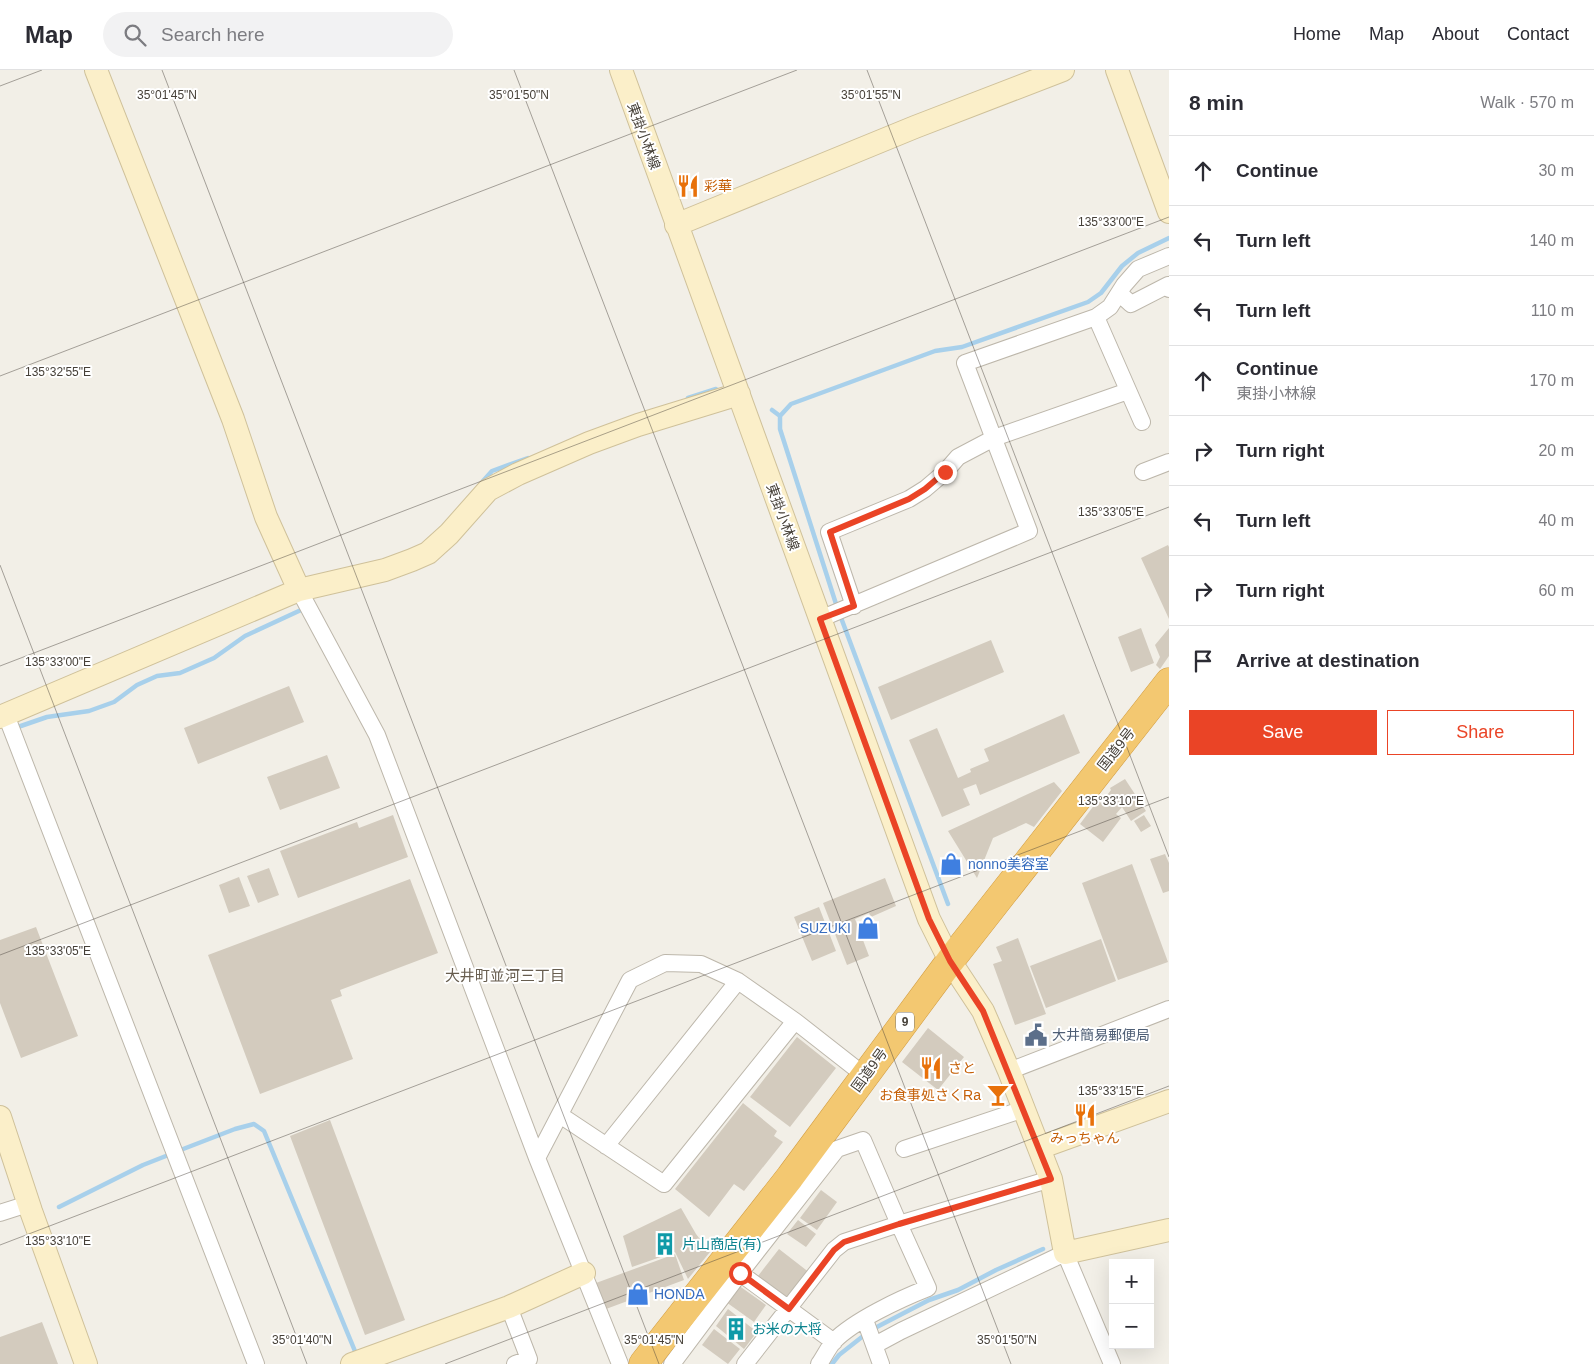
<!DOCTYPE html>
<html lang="en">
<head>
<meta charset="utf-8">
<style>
	:root { --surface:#fff; --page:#f2f2f3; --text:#2b2b33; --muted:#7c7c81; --line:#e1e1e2; --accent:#ea4426 }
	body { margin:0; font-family:Helvetica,"Noto Sans JP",sans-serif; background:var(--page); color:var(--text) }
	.controls { position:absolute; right:15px; bottom:15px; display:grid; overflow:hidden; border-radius:0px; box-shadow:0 5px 20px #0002 }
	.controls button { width:45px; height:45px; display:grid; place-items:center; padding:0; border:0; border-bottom:1px solid var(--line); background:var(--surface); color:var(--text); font:25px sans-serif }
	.stop { position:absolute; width:15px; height:15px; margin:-11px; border:4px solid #ea4426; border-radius:50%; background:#fff }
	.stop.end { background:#ea4426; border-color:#fff; box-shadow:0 1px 5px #0008 }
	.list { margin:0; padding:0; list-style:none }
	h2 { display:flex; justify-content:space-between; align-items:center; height:65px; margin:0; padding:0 20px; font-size:21px }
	h2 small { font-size:16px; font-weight:400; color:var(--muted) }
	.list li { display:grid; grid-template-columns:32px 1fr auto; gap:15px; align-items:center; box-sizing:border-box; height:70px; padding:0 20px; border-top:1px solid var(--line) }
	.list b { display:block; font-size:19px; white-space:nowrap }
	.list p { margin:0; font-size:16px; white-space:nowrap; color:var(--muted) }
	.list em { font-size:16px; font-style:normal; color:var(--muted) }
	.actions { display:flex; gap:10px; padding:15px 20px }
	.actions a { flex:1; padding:11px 0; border:1px solid var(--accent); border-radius:0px; text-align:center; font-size:18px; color:var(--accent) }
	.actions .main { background:var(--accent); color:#fff }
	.icon { flex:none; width:28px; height:28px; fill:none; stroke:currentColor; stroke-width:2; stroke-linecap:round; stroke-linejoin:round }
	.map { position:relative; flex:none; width:1169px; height:1294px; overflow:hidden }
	header { display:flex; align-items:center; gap:30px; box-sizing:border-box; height:70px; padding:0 25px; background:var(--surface); border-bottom:1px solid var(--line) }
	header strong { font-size:24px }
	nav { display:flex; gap:28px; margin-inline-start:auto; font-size:18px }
	.search { width:350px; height:45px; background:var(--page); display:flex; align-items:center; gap:12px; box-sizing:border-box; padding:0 18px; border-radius:28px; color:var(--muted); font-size:19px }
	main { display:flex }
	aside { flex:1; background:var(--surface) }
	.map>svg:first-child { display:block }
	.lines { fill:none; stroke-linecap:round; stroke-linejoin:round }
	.stream { stroke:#a8d0eb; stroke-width:4.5 }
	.building { fill:#d3cbbe }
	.street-casing { stroke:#bdb7ab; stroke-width:18 }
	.secondary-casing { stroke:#cfc19a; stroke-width:24 }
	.highway-casing { stroke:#d29d42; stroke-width:29 }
	.street { stroke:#fff; stroke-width:16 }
	.secondary { stroke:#fbefc9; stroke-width:22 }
	.highway { stroke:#f3c871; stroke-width:28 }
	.route { stroke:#ea4426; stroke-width:6 }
	.ticks { fill:none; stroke:#453f37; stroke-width:1; stroke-opacity:0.45 }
	.labels { text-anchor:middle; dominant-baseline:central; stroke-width:4; stroke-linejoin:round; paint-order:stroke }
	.shield { fill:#fff; stroke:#7d7973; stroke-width:1 }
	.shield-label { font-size:12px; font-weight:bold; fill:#453f37 }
	.street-label { font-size:14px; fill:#453f37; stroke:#fff }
	.food-label { font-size:14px; fill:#c56008; stroke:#fff; text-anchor:start }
	.shop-label { font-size:14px; fill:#366cbe; stroke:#fff; text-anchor:start }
	.service-label { font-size:14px; fill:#4e5e75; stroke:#fff; text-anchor:start }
	.culture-label { font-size:14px; fill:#0d838f; stroke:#fff; text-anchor:start }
	.neighbourhood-label { font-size:15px; fill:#675d4f; stroke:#fff }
	.ticks-label { font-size:12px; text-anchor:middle; fill:#453f37; stroke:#fff; stroke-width:4; stroke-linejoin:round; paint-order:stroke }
</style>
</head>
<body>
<header>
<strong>Map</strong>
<div class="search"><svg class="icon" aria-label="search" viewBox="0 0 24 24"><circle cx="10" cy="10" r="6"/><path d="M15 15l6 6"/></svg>Search here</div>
<nav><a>Home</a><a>Map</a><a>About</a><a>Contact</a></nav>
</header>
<main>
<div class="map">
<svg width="1169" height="1294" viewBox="0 0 1169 1294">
	<rect width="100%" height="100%" fill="#f2efe7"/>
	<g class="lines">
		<path class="stream" d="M688,328l28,-9
			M772,340l8,6
			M483,411l9,-10 36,-13
			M837,537l-57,-178v-13l11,-12 144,-53 27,-4 126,-45 13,-9 21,-27 16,-13 31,-15
			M840,545l108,289
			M15,658l32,-11 42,-6 25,-9 23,-17 20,-9 23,-3 34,-15 31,-22 56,-26
			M178,1081l57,-22 19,-5 10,7 93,225
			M59,1137l84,-42 28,-11
			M873,1259l56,-29 29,-10 38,-20 47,-21
			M832,1294l7,-9 28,-22"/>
	</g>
	<path class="building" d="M1168,475l1,2v72l-28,-61z
		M1141,558l13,35 -23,9 -13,-35z
		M1169,558v28l-9,13 -4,-4 4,-8 -5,-12z
		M991,570l13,32 -113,48 -13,-33z
		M289,616l15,36 -106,42 -14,-36z
		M1064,644l16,39 -100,42 -4,-11 -13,5 7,16 -28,12 -33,-77 28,-12 21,50 13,-6 -1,-3 19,-8 -5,-12z
		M327,685l13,33 -60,22 -13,-33z
		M1125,709l21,32 -15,10 -9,-14 -6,7 5,4 -18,24 -23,-18 18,-24 3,3 10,-13 -1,-2z
		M1054,712l8,9 -28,36 -8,-4 -33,15 -16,40 -29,-47z
		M393,745l15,42 -110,41 -18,-47 77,-29 2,6z
		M1144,745l7,11 -10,6 -7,-11z
		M1165,784l4,9v28l-6,2 -13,-34z
		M1132,794l36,98 -50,18 -36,-97z
		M269,798l10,27 -21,8 -11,-27z
		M239,807l11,29 -21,7 -10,-28z
		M885,808l11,28 -25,11 -2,-4 -14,6 14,37 -22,9 -24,-62z
		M410,809l28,74 -98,37 2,6 -11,4 22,59 -93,35 -52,-139z
		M819,837l17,44 -24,10 -18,-44z
		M36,857l42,109 -57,22 -21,-55v-63z
		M1018,868l28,76 -31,11 -22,-61 9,-3 -6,-14z
		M1101,869l15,42 -70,27 -16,-42z
		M928,958l36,29 -26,33 -36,-28z
		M797,967l39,31 -46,59 -40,-30z
		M743,1033l34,28 -3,5 9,6 -39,49 -10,-7 -25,33 -34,-28z
		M330,1050l75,200 -40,15 -75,-199z
		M821,1120l16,12 -20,28 -17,-12z
		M681,1138l15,26 14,18 -22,27 -13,-27 -43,15 -9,-31z
		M798,1150l18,14 -10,13 -19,-13z
		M779,1179l31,24 -21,27 -31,-24z
		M675,1184l9,26 -78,29 -10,-26z
		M738,1215l28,20 -12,17 -28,-20z
		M728,1239l29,23 -13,17 -28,-23z
		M42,1252l16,42h-58v-27z
		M714,1259l26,20 -12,15 -26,-19z"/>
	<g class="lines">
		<defs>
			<path id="street" d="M1119,223l12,11 37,-19 1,4
				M1096,247l46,105
				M1143,402l26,-10
				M299,520l78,145 160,423 83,206
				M854,536l-25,-74 80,-33 16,-10 20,-17 13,-15 36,-19 134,-47
				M820,549l209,-88 -64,-168 131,-46 14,-10 14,-22 14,-16 31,-13
				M6,645l250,649
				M1009,1001l160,-62
				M560,1045l104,69 131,-163
				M606,1076l132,-165
				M904,1079l120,-40
				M537,1088l93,-178 35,-17 36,1 37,17 57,40 69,54
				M0,1143l28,-9
				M733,1198l101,74
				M509,1237l20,52 -14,5
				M865,1250l16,44
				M875,1275l26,-14 164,-78 47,111
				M672,1294l68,-91 97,-124 26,-9 36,84 29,64c-28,11 -73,32 -94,53 -6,7 -10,16 -15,23
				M745,1294l89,-114 10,-8 55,-18 152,-45"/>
			<path id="secondary" d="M96,0l137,349 33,98 33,73
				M621,0l308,849 21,42 33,50 26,60 42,108 14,74 104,-23
				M1117,0l52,142
				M676,155l239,-98 148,-57
				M0,647l299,-127 86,-20 27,-10 16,-7 21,-19 39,-44 30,-16 71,-31 49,-18 101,-31
				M0,1047l31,94 55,153
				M1039,1078l130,-47
				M352,1294l157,-57 75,-34"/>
			<path id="highway" d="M643,1294l147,-187 160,-216 219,-279"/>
		</defs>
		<use href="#street" class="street-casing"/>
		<use href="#secondary" class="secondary-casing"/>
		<use href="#highway" class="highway-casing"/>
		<use href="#street" class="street"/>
		<use href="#secondary" class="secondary"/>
		<use href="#highway" class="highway"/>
	</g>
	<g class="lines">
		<path class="route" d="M740,1203l49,36 45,-59 10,-8 55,-18 152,-45 -68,-168 -33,-50 -21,-42 -109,-300 34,-13 -24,-74 79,-33 16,-10 20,-17"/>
	</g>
	<path class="ticks" d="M162,0l497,1294M514,0l497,1294M867,0l302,787M0,16l42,-16M0,306l797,-306M0,495l307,799M0,596l1169,-449M0,885l1169,-448M0,1175l1169,-448M445,1294l724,-278"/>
	<defs>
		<symbol id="restaurant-bare" viewBox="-9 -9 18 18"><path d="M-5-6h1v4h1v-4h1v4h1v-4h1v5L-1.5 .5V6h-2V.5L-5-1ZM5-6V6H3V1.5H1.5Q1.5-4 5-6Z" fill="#e8710a" stroke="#fff" stroke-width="2.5" paint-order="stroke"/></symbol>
		<symbol id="shop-bare" viewBox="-9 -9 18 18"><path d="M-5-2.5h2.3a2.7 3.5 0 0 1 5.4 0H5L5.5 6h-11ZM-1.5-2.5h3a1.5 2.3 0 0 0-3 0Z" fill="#3f7fe0" stroke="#fff" stroke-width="2.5" paint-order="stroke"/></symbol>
		<symbol id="civic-bare" viewBox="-9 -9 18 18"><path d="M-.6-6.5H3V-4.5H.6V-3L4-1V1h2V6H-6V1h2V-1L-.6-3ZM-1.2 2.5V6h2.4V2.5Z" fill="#5c6f8a" stroke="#fff" stroke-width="2.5" paint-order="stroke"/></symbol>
		<symbol id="bar-bare" viewBox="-9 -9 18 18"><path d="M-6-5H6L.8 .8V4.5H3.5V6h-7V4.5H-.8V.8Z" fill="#e8710a" stroke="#fff" stroke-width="2.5" paint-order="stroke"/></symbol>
		<symbol id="building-bare" viewBox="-9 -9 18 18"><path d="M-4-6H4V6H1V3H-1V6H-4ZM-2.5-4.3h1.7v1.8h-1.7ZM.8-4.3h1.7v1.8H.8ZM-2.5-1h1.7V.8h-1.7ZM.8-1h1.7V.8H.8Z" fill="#0f9aa8" stroke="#fff" stroke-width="2.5" paint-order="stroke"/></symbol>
	</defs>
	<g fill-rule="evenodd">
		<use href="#restaurant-bare" x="672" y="100" width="32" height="32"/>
		<use href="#shop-bare" x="935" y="778" width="32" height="32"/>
		<use href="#shop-bare" x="852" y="842" width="32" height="32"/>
		<use href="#civic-bare" x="1020" y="949" width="32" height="32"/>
		<use href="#restaurant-bare" x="915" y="982" width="32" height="32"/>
		<use href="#bar-bare" x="982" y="1009" width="32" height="32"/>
		<use href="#restaurant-bare" x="1069" y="1029" width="32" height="32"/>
		<use href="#building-bare" x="649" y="1158" width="32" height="32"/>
		<use href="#shop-bare" x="622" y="1208" width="32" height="32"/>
		<use href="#building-bare" x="720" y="1243" width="32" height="32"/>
	</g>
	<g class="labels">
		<rect class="shield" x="896" y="942.5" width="18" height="19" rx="4"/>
		<g class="shield-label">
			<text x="905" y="952">9</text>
		</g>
		<g class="street-label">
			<text transform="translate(644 66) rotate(70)">東掛小林線</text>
			<text transform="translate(783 447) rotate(70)">東掛小林線</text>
			<text transform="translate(1116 679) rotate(-52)">国道9号</text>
			<text transform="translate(869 1000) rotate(-54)">国道9号</text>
		</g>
		<g class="food-label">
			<text x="704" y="116">彩華</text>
			<text x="948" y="998">さと</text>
			<text x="981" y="1025" text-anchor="end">お食事処さくRa</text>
			<text x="1085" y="1068" text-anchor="middle">みっちゃん</text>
		</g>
		<g class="shop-label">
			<text x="968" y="794">nonno美容室</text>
			<text x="851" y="858" text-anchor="end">SUZUKI</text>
			<text x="654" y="1224">HONDA</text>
		</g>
		<g class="service-label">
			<text x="1052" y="965">大井簡易郵便局</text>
		</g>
		<g class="culture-label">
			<text x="682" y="1174">片山商店(有)</text>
			<text x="752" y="1259">お米の大将</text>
		</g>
		<g class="neighbourhood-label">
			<text x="505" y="905">大井町並河三丁目</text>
		</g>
	</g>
	<g class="ticks-label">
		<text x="167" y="29">35°01'45"N</text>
		<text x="519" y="29">35°01'50"N</text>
		<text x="871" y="29">35°01'55"N</text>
		<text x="1111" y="156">135°33'00"E</text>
		<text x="58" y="306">135°32'55"E</text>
		<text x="1111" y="446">135°33'05"E</text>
		<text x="58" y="596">135°33'00"E</text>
		<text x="1111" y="735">135°33'10"E</text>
		<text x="58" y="885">135°33'05"E</text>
		<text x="1111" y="1025">135°33'15"E</text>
		<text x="58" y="1175">135°33'10"E</text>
		<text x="302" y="1274">35°01'40"N</text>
		<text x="654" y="1274">35°01'45"N</text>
		<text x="1007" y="1274">35°01'50"N</text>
	</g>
</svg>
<div class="controls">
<button>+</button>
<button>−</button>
</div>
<div class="stop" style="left:740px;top:1203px"></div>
<div class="stop end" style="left:945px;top:402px"></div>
</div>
<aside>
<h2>8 min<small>Walk · 570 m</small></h2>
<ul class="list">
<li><svg class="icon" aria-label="ahead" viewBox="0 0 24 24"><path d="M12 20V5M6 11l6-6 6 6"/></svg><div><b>Continue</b></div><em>30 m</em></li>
<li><svg class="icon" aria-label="left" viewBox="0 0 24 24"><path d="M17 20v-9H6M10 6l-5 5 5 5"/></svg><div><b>Turn left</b></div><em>140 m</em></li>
<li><svg class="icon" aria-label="left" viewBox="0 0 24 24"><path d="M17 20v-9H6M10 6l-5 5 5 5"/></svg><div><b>Turn left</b></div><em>110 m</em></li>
<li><svg class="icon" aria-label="ahead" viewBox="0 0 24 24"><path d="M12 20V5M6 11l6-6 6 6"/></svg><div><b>Continue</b><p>東掛小林線</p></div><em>170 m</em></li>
<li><svg class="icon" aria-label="right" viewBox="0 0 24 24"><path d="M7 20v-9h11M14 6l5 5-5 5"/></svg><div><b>Turn right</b></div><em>20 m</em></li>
<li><svg class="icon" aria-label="left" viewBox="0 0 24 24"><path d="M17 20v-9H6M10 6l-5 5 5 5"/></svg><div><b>Turn left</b></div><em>40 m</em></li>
<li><svg class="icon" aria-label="right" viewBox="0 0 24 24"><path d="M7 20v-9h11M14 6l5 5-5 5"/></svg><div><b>Turn right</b></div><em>60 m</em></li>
<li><svg class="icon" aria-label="arrive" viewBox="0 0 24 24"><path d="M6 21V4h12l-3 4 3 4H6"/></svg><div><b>Arrive at destination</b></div></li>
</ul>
<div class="actions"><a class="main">Save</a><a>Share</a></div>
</aside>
</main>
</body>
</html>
